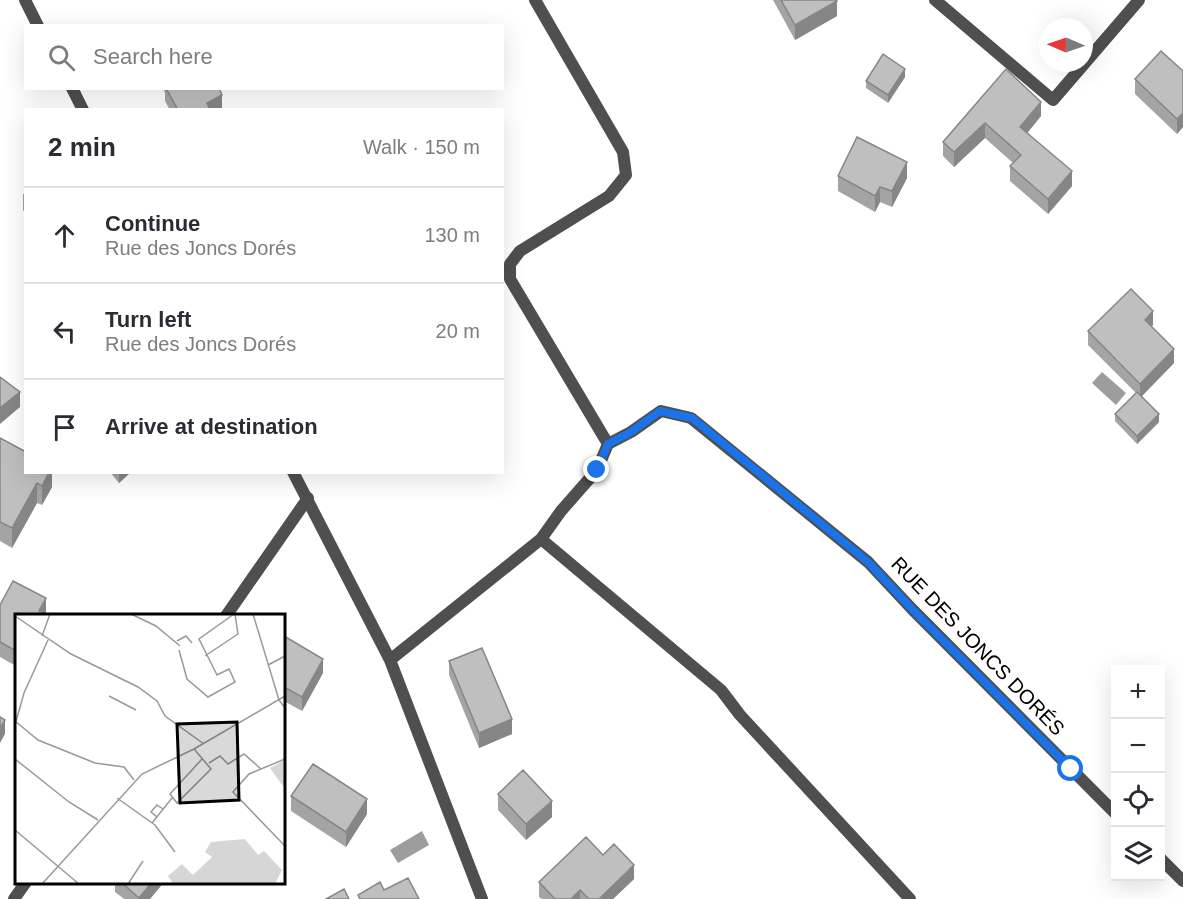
<!DOCTYPE html>
<html lang="en">
<head>
<meta charset="utf-8">
<style>
	:root { --surface:#fff; --page:#f7f7f7; --text:#2b2b33; --muted:#7c7c81; --line:#e1e1e2 }
	body { margin:0; font-family:Arial,sans-serif; background:var(--page); color:var(--text) }
	.controls { position:absolute; right:18px; bottom:18px; display:grid; overflow:hidden; border-radius:0px; box-shadow:0 6px 24px #0002 }
	.controls button { width:54px; height:54px; display:grid; place-items:center; padding:0; border:0; border-bottom:2px solid var(--line); background:var(--surface); color:var(--text); font:30px sans-serif }
	.compass { position:absolute; left:1039px; top:18px; width:54px; height:54px; border-radius:50%; background:var(--surface); box-shadow:0 6px 24px #0002; rotate:272deg }
	.stop { position:absolute; width:18px; height:18px; margin:-14px; border:4px solid #1a73e8; border-radius:50%; background:#fff }
	.stop.end { background:#1a73e8; border-color:#fff; box-shadow:0 2px 6px #0008 }
	.list { margin:0; padding:0; list-style:none }
	h2 { display:flex; justify-content:space-between; align-items:center; height:78px; margin:0; padding:0 24px; font-size:26px }
	h2 small { font-size:20px; font-weight:400; color:var(--muted) }
	.list li { display:grid; grid-template-columns:39px 1fr auto; gap:18px; align-items:center; box-sizing:border-box; height:96px; padding:0 24px; border-top:2px solid var(--line) }
	.list b { display:block; font-size:22px; white-space:nowrap }
	.list p { margin:0; font-size:20px; white-space:nowrap; color:var(--muted) }
	.list em { font-size:20px; font-style:normal; color:var(--muted) }
	.icon { flex:none; width:33px; height:33px; fill:none; stroke:currentColor; stroke-width:2; stroke-linecap:round; stroke-linejoin:round }
	.map { position:relative; flex:none; width:1183px; height:899px; overflow:hidden }
	.search { position:absolute; background:var(--surface); box-shadow:0 6px 24px #0002; left:24px; top:24px; width:480px; height:66px; display:flex; align-items:center; gap:15px; box-sizing:border-box; padding:0 21px; border-radius:0px; color:var(--muted); font-size:22px }
	.panel { position:absolute; background:var(--surface); box-shadow:0 6px 24px #0002; left:24px; top:108px; width:480px; height:366px; border-radius:0px }
	.map>svg:first-child { display:block }
	.water { fill:#9d9d9d }
	.lines { fill:none; stroke-linecap:round; stroke-linejoin:round }
	.minor { stroke:#4f4f4f; stroke-width:12 }
	.wall { fill:#a4a4a4 }
	.shaded-wall { fill:#868686 }
	.building { fill:#bfbfbf; stroke:#868686; stroke-width:1.5 }
	.route { stroke:#1a73e8; stroke-width:8 }
	.labels { text-anchor:middle; dominant-baseline:central; stroke-width:5; stroke-linejoin:round; paint-order:stroke }
	.street-label { font-size:20px; fill:#000; stroke:#fff }
	.inset-road { fill:none; stroke:#999; stroke-width:1.5 }
	.view { fill:#000; fill-opacity:0.15; stroke:#000; stroke-width:3 }
	.inset-edge { fill:none; stroke:#000; stroke-width:3 }
</style>
</head>
<body>
<div class="map">
<svg width="1183" height="899" viewBox="0 0 1183 899">
	<rect width="100%" height="100%" fill="#fff"/>
	<path class="water" d="M1102,372l24,21 -10,12 -24,-22z
		M422,831l7,14 -31,18 -8,-13z"/>
	<g class="lines">
		<path class="minor" d="M25,0l13,26
			M535,0l88,152 3,23 -17,21 -89,55 -10,13v15l98,165
			M935,0l118,100 86,-100
			M72,88l11,22
			M293,472l97,188 92,239
			M541,539l180,151 19,25 170,184
			M226,616l82,-118
			M390,660l151,-121 20,-28 36,-41 11,-26 23,-12 30,-21 30,7 177,144 44,47 204,205
			M1160,858l23,23
			M14,899l12,-17"/>
	</g>
	<path class="wall" d="M773,0h63l1,16 -42,24z
		M1006,69l35,47 -14,17 45,53 -24,28 -38,-33v-15l3,-3 -28,-25 -31,29 -11,-11v-14z
		M1183,71v56l-6,7 -42,-40v-15z
		M905,77l-17,26 -22,-15v-7z
		M163,88h56l3,20 -1,2h-51l-5,-9v-8z
		M838,176l69,2 -15,29 -12,-5 -5,10 -37,-21z
		M26,193v21l-3,-4v-16z
		M1153,325l-2,1 23,37 -32,33 17,26 -22,22 -22,-23v-7l21,-21 -48,-48v-14z
		M0,438l52,34v15l-10,18 -5,-2 -25,45 -12,-7z
		M110,472h21l-12,11z
		M0,605l46,8 -30,2v51l-16,-9z
		M284,636l39,37 -21,38 -18,-10z
		M449,661l63,73 -33,14 -30,-73z
		M498,794l54,23 -26,23 -28,-30z
		M291,796l76,18 -21,33 -55,-36z
		M603,855l31,24 -21,20h-71l-3,-2v-15z
		M115,882h49l-14,17h-26l-9,-7z"/>
	<path class="shaded-wall" d="M837,1v15l-42,24v-15z
		M905,69v8l-17,26v-8z
		M222,95v13l-1,2h-14v-7z
		M1041,102v14l-21,26v-15z
		M1183,113v14l-6,7v-15z
		M985,123v15l-31,29v-15z
		M907,162v16l-15,29v-16z
		M1072,171v15l-24,28v-15z
		M880,187v15l-5,10v-16z
		M1153,311v14l-8,9v-14z
		M1174,349v14l-34,35v-14z
		M20,392v15l-20,17v-16z
		M1159,414v8l-22,22v-8z
		M49,472h3v15l-10,18v-19z
		M119,472h12l-12,11z
		M37,483v20l-25,45v-20z
		M46,598v15l-1,2h-6v-4z
		M323,659v14l-21,38v-14z
		M512,719v15l-33,14v-15z
		M5,720v14l-5,9v-15z
		M367,799v15l-21,33v-15z
		M552,801v16l-26,23v-16z
		M634,865v14l-21,20h-14z
		M152,882h12l-14,17h-11v-1z
		M580,890v9h-9z"/>
	<path class="building" d="M781,0h55l1,1 -42,24z
		M1161,51l22,20v42l-6,6 -42,-40z
		M883,54l22,15 -17,26 -22,-14z
		M1006,69l35,33 -21,25 52,44 -24,28 -38,-33 11,-11 -36,-32 -31,29 -11,-10z
		M166,88h53l3,7 -15,8 3,7h-32z
		M857,137l50,25 -15,29 -12,-4 -5,9 -37,-20z
		M1131,289l22,22 -8,9 29,29 -34,35 -52,-53z
		M0,377l20,15 -20,16z
		M1137,392l22,22 -22,22 -22,-22z
		M0,438l26,14v20h23l-7,14 -5,-3 -25,45 -12,-6z
		M13,581l33,17 -7,13 4,2 -1,2h-26v36l-16,-9v-37z
		M284,636l39,23 -21,38 -18,-10z
		M482,648l30,71 -33,14 -30,-72z
		M0,717l5,3 -5,8z
		M313,764l54,35 -21,33 -55,-36z
		M523,770l29,31 -26,23 -28,-30z
		M586,837l17,18 11,-11 20,21 -35,34h-10l-9,-9 -9,9h-16l-16,-17z
		M408,878l11,21h-59l-2,-4 22,-13 4,8z
		M121,882h31l-13,16z
		M344,889l5,10h-23z"/>
	<g class="lines">
		<path class="route" d="M597,470l11,-26 23,-12 29,-21 32,7 176,144 44,47 159,160"/>
	</g>
	<g class="labels">
		<g class="street-label">
			<text transform="translate(978 646) rotate(46)">RUE DES JONCS DORÉS</text>
		</g>
	</g>
	<g transform="translate(15 614)">
		<rect width="270" height="270" fill="#fff"/>
		<path d="M270,146v29l-15,-21zM230,225l13,16 6,-4 18,19 -7,14h-102l-5,-8 14,-12 11,11 19,-18 -7,-5 6,-10z" fill="#d6d6d6"/>
		<path class="inset-road" d="M116,0l25,12 24,20M238,0l26,86 6,8M0,2l56,38 67,33 19,14 8,15 39,28M27,22l8,-22M162,27l9,-5 6,7M164,36l8,29 21,18 27,-15 -6,-13 -12,6 -18,-36 35,-25M190,42l33,-22 -3,-20M253,51l17,-9M94,82l27,14M0,107l23,19 57,23 29,4 10,13M0,111l9,-32 24,-53M179,135l17,20 -34,34 -7,-9 32,-35M0,145l54,43 29,18M270,145l-36,15 -16,18 52,54M194,149l11,-7 8,8 16,-10 17,15M102,184l38,27 20,27M142,203l-6,-5 6,-7 6,4M137,209l20,-25M0,216l64,54M27,270l100,-110 52,-25 91,-53M113,270l15,-23"/>
		<path class="view" d="M222,108l2,78 -59,3 -3,-79z"/>
		<rect width="270" height="270" class="inset-edge"/>
	</g>
</svg>
<div class="controls">
<button>+</button>
<button>−</button>
<button><svg class="icon" aria-label="locate" viewBox="0 0 24 24"><circle cx="12" cy="12" r="6"/><path d="M12 2v4M12 18v4M2 12h4M18 12h4"/></svg></button>
<button><svg class="icon" aria-label="layers" viewBox="0 0 24 24"><path d="M12 4l9 5-9 5-9-5zM3 14l9 5 9-5"/></svg></button>
</div>
<svg class="compass" viewBox="-18 -18 36 36"><path d="M0-13l5 13h-10z" fill="#e53935"/><path d="M0 13l5-13h-10z" fill="#7c7c81"/></svg>
<div class="stop" style="left:1071px;top:769px"></div>
<div class="stop end" style="left:597px;top:470px"></div>
<div class="search"><svg class="icon" aria-label="search" viewBox="0 0 24 24"><circle cx="10" cy="10" r="6"/><path d="M15 15l6 6"/></svg>Search here</div>
<section class="panel">
<h2>2 min<small>Walk · 150 m</small></h2>
<ul class="list">
<li><svg class="icon" aria-label="ahead" viewBox="0 0 24 24"><path d="M12 20V5M6 11l6-6 6 6"/></svg><div><b>Continue</b><p>Rue des Joncs Dorés</p></div><em>130 m</em></li>
<li><svg class="icon" aria-label="left" viewBox="0 0 24 24"><path d="M17 20v-9H6M10 6l-5 5 5 5"/></svg><div><b>Turn left</b><p>Rue des Joncs Dorés</p></div><em>20 m</em></li>
<li><svg class="icon" aria-label="arrive" viewBox="0 0 24 24"><path d="M6 21V4h12l-3 4 3 4H6"/></svg><div><b>Arrive at destination</b></div></li>
</ul>
</section>
</div>
</body>
</html>
